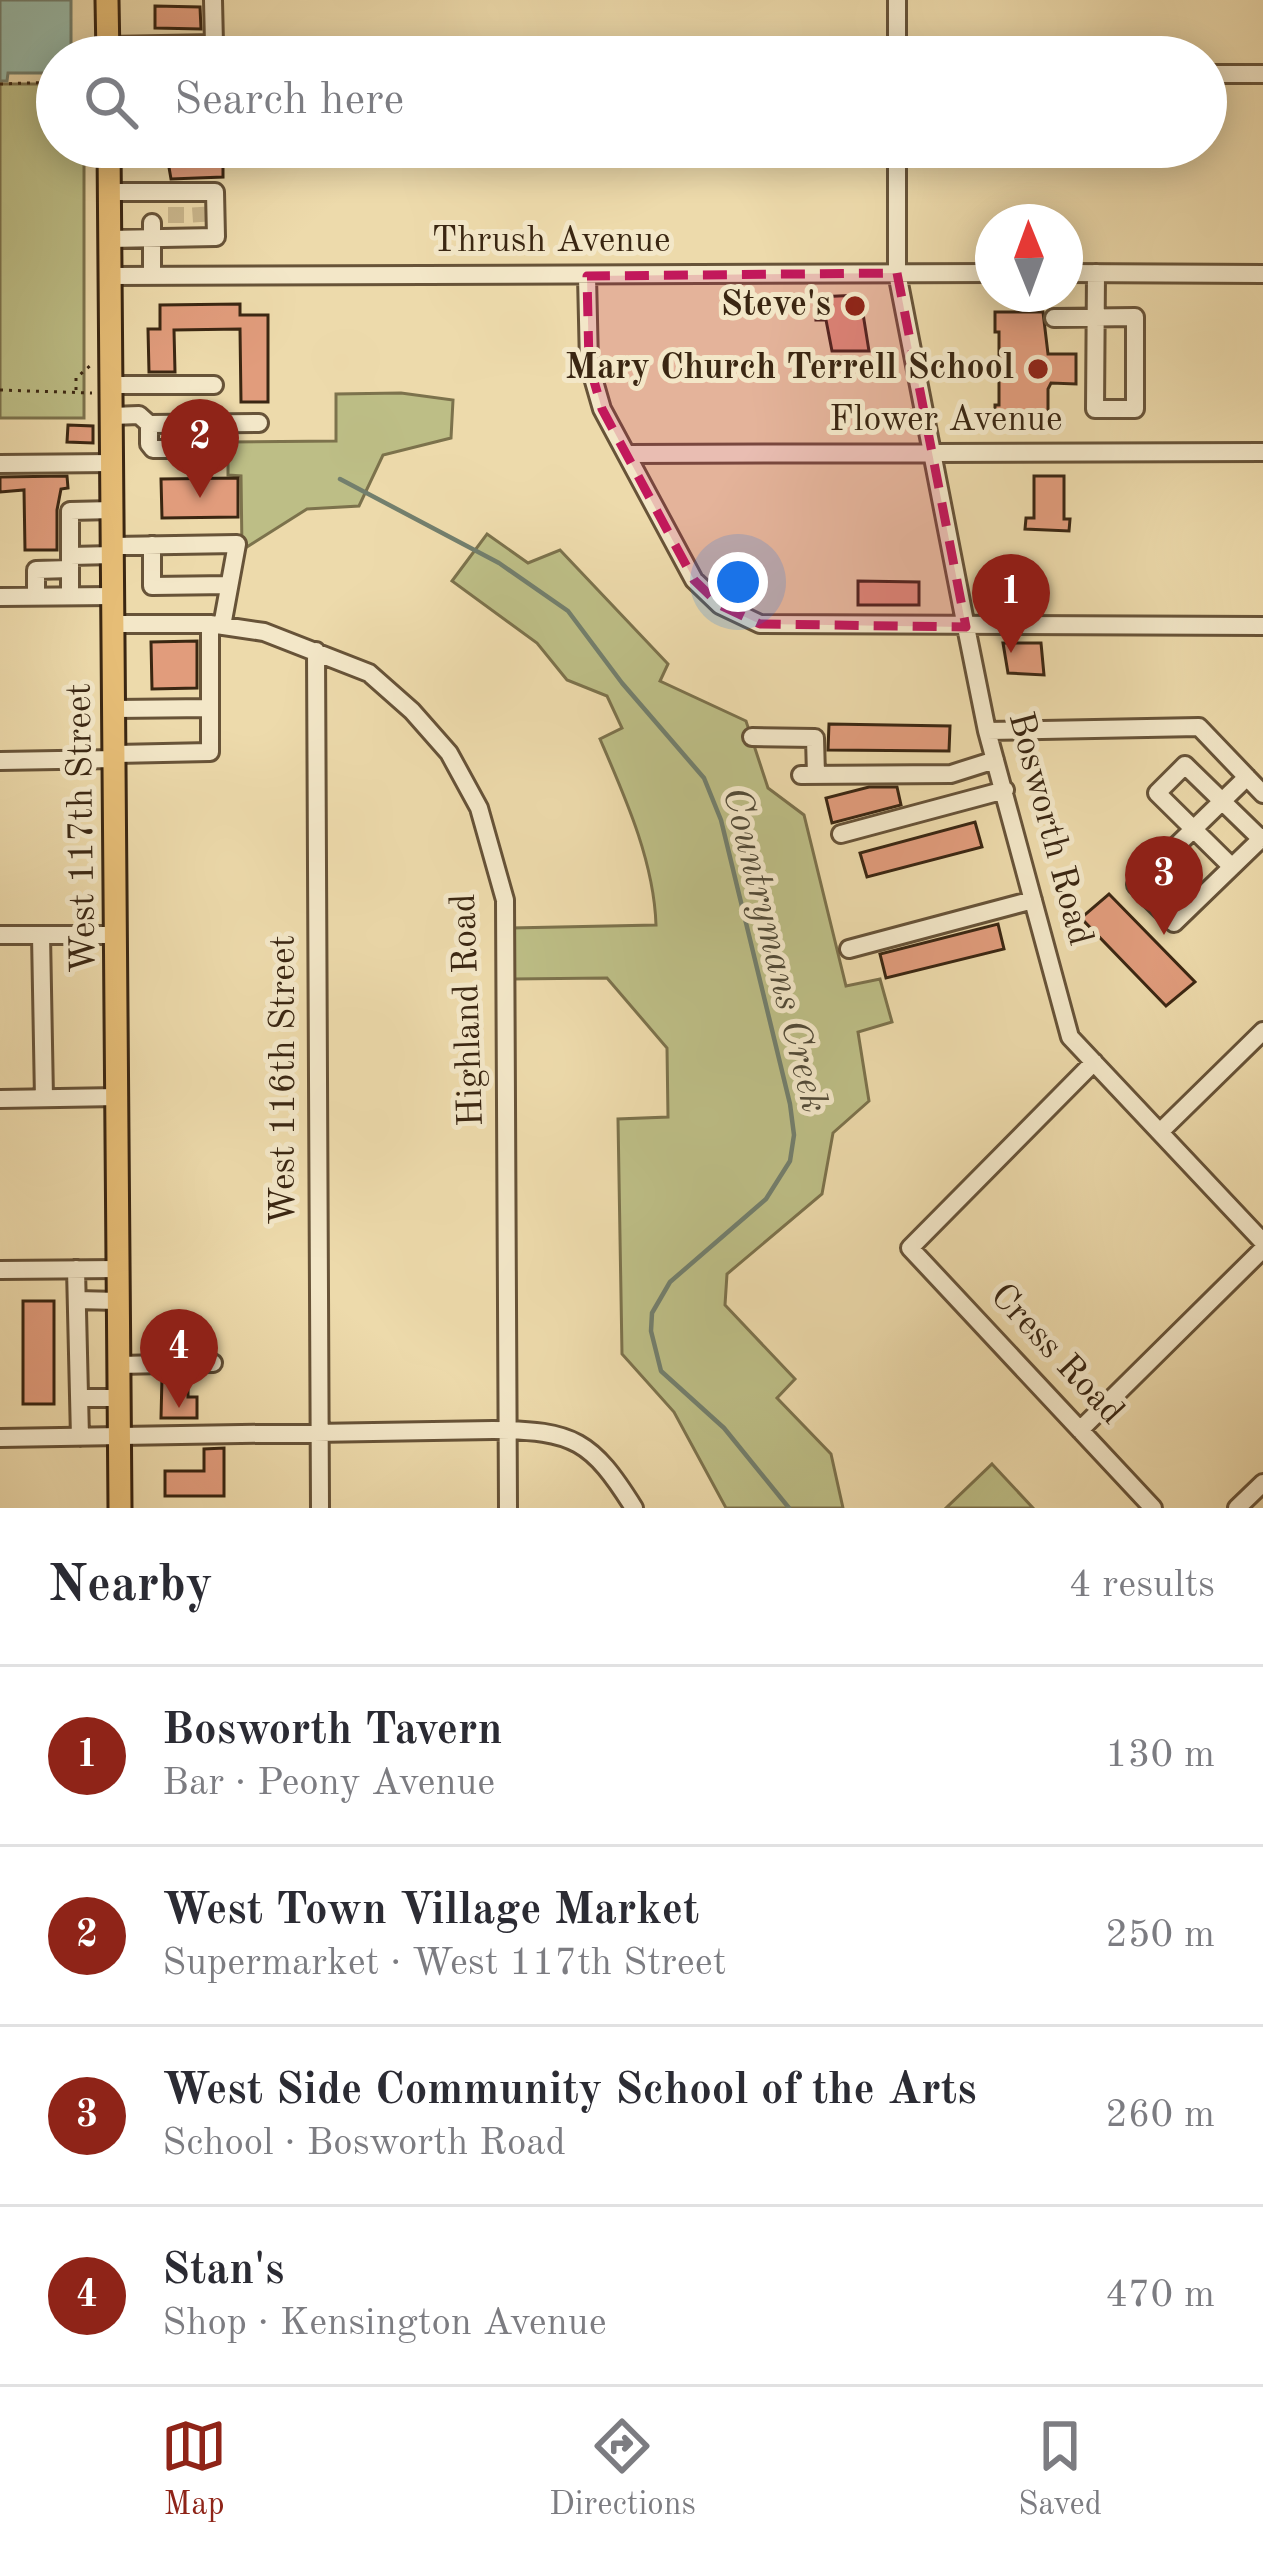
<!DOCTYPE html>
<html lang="en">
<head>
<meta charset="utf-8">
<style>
	:root { --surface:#fff; --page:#f2f2f3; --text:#2b2b33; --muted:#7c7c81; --line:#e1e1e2; --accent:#8f2418 }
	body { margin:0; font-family:"Old Standard TT",serif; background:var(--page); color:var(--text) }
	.compass { position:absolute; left:975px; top:204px; width:108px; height:108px; border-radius:50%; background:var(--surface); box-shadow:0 6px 30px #0003; rotate:359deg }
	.you { position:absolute; left:738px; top:582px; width:42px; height:42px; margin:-30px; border:9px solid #fff; border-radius:50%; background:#1a73e8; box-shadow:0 0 0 18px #1a73e833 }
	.badge { display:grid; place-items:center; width:78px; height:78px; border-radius:50%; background:var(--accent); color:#fff; font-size:39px; font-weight:700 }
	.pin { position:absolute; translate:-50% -99px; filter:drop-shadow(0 3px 6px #0008) }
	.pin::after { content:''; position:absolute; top:63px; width:42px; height:36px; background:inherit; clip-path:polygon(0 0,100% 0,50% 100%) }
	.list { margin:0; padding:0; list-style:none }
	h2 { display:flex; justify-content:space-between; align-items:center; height:156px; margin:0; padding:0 48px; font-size:51px }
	h2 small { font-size:39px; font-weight:400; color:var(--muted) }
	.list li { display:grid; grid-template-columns:78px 1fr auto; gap:36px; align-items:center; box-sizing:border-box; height:180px; padding:0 48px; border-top:3px solid var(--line) }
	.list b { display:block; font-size:45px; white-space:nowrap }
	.list p { margin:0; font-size:39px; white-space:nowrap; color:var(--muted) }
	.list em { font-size:39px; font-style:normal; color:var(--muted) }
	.icon { flex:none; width:66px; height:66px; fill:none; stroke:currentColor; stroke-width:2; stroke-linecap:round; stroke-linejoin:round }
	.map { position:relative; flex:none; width:1263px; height:1508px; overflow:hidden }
	.search { position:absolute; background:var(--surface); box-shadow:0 6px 30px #0003; left:36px; right:36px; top:36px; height:132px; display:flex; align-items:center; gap:30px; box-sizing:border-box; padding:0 42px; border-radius:66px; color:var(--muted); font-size:45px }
	.sheet { height:876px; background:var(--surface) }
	nav { display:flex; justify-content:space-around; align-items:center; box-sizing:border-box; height:168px; border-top:3px solid var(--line); background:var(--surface); font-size:33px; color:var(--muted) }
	nav a { display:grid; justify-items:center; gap:6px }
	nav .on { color:var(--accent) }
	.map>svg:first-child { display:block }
	.green { fill:#bdbe86; stroke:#7c724c; stroke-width:3 }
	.water { fill:#99bba9; stroke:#737f6d; stroke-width:3 }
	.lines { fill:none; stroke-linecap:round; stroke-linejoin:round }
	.stream { stroke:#737f6d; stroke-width:4.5 }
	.building { fill:#e19c7c; stroke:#3a2612; stroke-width:3 }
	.minor-tunnel { stroke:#c9b68c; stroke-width:16; stroke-dasharray:16 8; stroke-linecap:butt }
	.minor-casing { stroke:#675338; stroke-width:22 }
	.major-casing { stroke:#3a2612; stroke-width:27 }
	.path { stroke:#3a2612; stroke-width:3; stroke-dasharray:3 6; stroke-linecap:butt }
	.minor { stroke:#f3e7c8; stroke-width:16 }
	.major { stroke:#e6bd76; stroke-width:21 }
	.marked { fill:#c2185b; fill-opacity:0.2; stroke:#c2185b; stroke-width:9; stroke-dasharray:24 15; stroke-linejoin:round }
	.poi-dot { fill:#8f2418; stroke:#f3e7c8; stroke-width:4.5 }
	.labels { text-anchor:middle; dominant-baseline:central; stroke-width:10; stroke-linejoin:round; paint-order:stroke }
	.street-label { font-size:36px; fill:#3a2612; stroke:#f3e7c8 }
	.poi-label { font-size:36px; font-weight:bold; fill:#3a2612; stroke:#f3e7c8; text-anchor:end }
	.water-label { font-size:39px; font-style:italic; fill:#524b38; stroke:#f3e7c8 }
</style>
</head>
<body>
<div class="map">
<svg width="1263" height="1508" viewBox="0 0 1263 1508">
	<rect width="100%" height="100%" fill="#eddaab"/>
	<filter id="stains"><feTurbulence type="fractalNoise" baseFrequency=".00167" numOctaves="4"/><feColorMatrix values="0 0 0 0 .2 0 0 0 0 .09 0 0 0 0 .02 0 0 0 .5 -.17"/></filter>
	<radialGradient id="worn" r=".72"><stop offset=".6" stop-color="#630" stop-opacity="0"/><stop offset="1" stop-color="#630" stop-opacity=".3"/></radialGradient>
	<path class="green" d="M0,84h57v63h27v271h-84z
		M401,393l52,7 -2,38 -68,17 -24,51 -52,3 -65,41 -1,-74 -13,-1v-33l108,-1v-47z
		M487,534l41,29 32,-13 108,114 -8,17 86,40 22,67 36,27 42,171 34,-7 12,43 -34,10 11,69 -36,32 -11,61 -95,80 -2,31 70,74 -18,19 54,56 12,54h-117l-52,-96 -52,-58 -4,-235 50,-2 -1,-69 -60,-70 -95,1 -1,-51 145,-3c-2,-64 -31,-128 -56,-186l22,-11 -15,-32 -40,-16 -30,-37 -85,-62z
		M992,1464l41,44h-87z"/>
	<path class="water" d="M0,0h71v57h-14v16h-49l-1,8h-7z"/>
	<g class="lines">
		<path class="stream" d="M340,479l159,84 69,48 54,72 82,95 17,42 69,284 4,31 -4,26 -24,38 -96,83 -18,31 -1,18 10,40 63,57 65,80"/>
	</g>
	<path class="building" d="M155,6l45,1 1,22 -46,-1z
		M166,150l57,1v26l-52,2z
		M860,295l9,56h-37l-6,-31h-10l1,-23z
		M240,304v11h28v87h-27l-1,-73 -66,1 1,42h-26l-1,-43h12v-24z
		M995,312h48l5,42h28v30l-25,-1 -3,6v36h-53v-20h4v-73h-4z
		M68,425l25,1v17l-26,-1z
		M67,476l1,12 -7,1 -4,21v40h-32l-1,-60 -24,2v-15z
		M1034,476h30v43h6l-1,12 -44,-2 1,-11h8z
		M238,478v39l-76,1 -1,-39z
		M858,581l61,1v23h-61z
		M197,641v47l-45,1 -1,-47z
		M1003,643h38l3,32 -36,-2z
		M829,724l121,2 -1,25 -121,-1z
		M869,787h28l4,18 -69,18 -6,-25z
		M975,822l7,25 -115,30 -7,-24z
		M1109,894l86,88 -29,24 -85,-88z
		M998,924l6,25 -118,29 -6,-24z
		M23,1301h31v103h-31z
		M188,1376v21h9v21h-36l1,-41z
		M224,1448v48h-59v-25h39v-22z"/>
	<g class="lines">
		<path class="minor-tunnel" d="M176,207v16
			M200,207l1,15"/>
		<defs>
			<path id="minor" d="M897,0v57
				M108,46l106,-2 -1,-44
				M1206,74h57
				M897,147v126l69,354 21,104 83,306 193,205
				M109,192h106l1,45 -107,2
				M1065,273l198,1
				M110,276l883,-3
				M152,276v-53
				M587,276l2,88 13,45 92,171 26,25 40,19 503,2
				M1054,318l81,-1v92h-40l1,-136
				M112,385h102
				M112,416l27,-1 10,9v20l4,5h49
				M149,424l110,-1
				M629,454l634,-2
				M0,464l113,-1
				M152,545v41l77,-1
				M113,546l124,-2 -15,82
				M70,556l43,-1
				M36,596v-26l34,-1
				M70,596v-85l43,-1
				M0,597l113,-1
				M114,624h96l54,8 105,41 43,38 37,42 30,55 26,92 3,608
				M316,651l4,857
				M115,709l95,-1
				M987,731l212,-4 64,67
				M752,737l63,1 1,37
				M116,754l94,-2v-128
				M0,761l116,-2
				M801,775l150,-1 44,-14
				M1247,777l-111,108 38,38 89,-86
				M841,834l164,-44
				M1232,867l-75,-74 28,-28 76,74
				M0,935h117
				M41,935l3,163
				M849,949l184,-49
				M1094,1062l-184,186 243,260
				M0,1099l118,-2
				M1161,1131l102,-100
				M76,1269l4,168
				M0,1270l118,-1
				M77,1300l41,1
				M118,1365l95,-2
				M79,1398h39
				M1080,1430l183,-181
				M0,1438l493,-8c81,0 99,11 141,78
				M1237,1508l26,-25"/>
			<path id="major" d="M107,0l1,57
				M109,147l11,1361"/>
		</defs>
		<use href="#minor" class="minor-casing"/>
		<use href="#major" class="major-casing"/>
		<path class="path" d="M0,84l57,-2
			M0,390l92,3
			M76,390v-12l15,-13"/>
		<use href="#minor" class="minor"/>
		<use href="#major" class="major"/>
	</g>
	<path class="marked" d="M897,273l69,354 -206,-3 -40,-19 -26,-25 -92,-171 -13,-45 -2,-88z"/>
	<g class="poi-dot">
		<circle cx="855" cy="306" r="12"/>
		<circle cx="1038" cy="369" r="12"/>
	</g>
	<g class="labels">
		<g class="street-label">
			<text x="551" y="242">Thrush Avenue</text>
			<text x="946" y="421">Flower Avenue</text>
			<text transform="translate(83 828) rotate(-91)">West 117th Street</text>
			<text transform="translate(1049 829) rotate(75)">Bosworth Road</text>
			<text transform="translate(469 1010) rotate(-92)">Highland Road</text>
			<text transform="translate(285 1080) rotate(-90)">West 116th Street</text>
			<text transform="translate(1056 1355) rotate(47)">Cress Road</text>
		</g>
		<g class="poi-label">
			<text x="831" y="306">Steve's</text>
			<text x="1014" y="369">Mary Church Terrell School</text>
		</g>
		<g class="water-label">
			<text transform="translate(774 950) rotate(76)">Countrymans Creek</text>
		</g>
	</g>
	<rect width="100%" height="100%" filter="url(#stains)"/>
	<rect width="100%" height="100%" fill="url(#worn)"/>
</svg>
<svg class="compass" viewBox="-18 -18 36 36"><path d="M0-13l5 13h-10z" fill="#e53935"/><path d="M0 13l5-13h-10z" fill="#7c7c81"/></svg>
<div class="you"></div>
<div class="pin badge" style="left:1011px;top:653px">1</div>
<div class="pin badge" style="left:200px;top:498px">2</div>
<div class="pin badge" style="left:1164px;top:935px">3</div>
<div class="pin badge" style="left:179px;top:1408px">4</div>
<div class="search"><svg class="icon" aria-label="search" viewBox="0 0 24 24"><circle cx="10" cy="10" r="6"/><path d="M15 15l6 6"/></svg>Search here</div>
</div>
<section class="sheet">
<h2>Nearby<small>4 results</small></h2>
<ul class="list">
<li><span class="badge">1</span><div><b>Bosworth Tavern</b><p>Bar · Peony Avenue</p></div><em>130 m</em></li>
<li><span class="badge">2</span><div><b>West Town Village Market</b><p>Supermarket · West 117th Street</p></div><em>250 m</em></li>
<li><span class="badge">3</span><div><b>West Side Community School of the Arts</b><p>School · Bosworth Road</p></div><em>260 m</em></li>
<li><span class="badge">4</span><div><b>Stan's</b><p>Shop · Kensington Avenue</p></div><em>470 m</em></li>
</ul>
</section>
<nav>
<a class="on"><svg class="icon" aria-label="map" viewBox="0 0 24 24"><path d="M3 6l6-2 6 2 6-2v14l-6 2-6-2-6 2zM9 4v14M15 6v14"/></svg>Map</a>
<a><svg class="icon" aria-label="directions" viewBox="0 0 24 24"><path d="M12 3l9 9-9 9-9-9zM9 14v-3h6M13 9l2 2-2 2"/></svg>Directions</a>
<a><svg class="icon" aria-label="saved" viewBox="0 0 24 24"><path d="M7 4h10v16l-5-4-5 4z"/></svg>Saved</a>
</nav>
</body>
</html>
